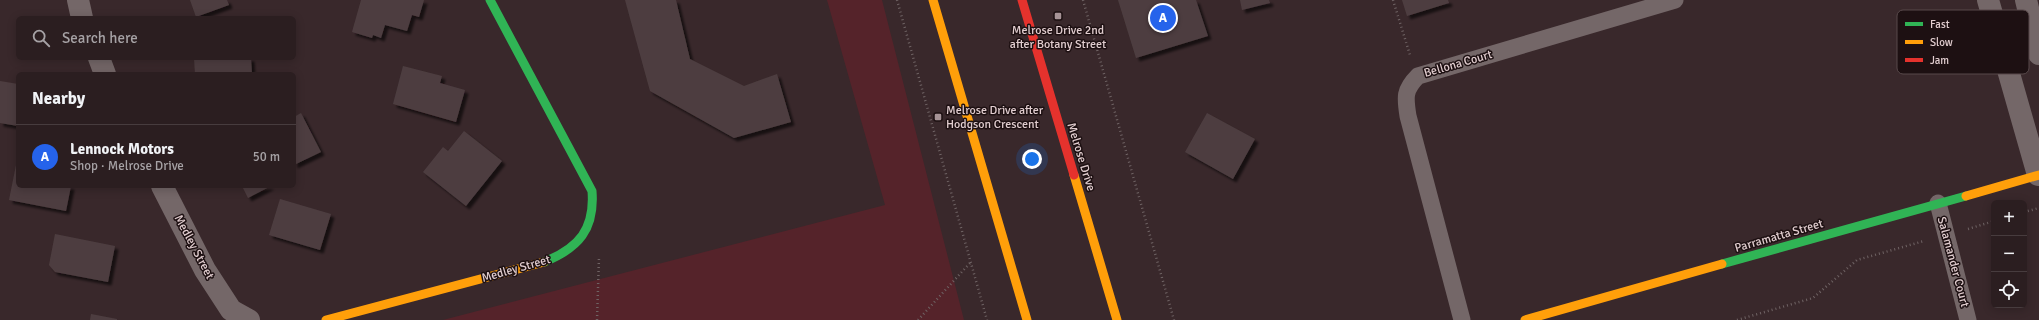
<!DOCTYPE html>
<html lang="en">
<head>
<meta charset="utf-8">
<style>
	:root { --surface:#2b1e20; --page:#372b2d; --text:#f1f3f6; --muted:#a6a2a5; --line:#473c3e; --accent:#2563eb }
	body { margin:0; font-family:Signika,sans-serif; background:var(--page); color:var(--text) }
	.controls { position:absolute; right:12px; bottom:12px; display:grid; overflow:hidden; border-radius:6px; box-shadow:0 2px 10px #0003 }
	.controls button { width:36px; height:36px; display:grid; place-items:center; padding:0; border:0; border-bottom:1px solid var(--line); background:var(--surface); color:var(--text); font:20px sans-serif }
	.you { position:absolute; left:1032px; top:159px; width:14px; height:14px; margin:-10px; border:3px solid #fff; border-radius:50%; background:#1a73e8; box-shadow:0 0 0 6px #1a73e833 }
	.badge { display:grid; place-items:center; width:26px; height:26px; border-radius:50%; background:var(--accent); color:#fff; font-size:13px; font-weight:700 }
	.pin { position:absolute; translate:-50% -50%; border:2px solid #fff; box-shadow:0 1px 4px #0006 }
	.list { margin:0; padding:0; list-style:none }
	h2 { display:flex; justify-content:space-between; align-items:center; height:52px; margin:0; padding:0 16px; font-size:17px }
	h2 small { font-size:13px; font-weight:400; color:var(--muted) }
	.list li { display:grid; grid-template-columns:26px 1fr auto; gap:12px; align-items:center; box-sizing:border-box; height:64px; padding:0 16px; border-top:1px solid var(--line) }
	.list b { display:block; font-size:15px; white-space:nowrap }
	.list p { margin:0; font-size:13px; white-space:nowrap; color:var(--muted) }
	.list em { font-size:13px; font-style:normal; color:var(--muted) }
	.icon { flex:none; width:22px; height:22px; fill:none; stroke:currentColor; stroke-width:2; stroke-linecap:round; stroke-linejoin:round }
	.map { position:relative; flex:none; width:2039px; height:320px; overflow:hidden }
	.search { position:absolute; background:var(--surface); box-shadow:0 2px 10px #0003; left:16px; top:16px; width:280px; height:44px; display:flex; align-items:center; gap:10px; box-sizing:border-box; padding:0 14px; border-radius:6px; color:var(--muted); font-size:15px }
	.panel { position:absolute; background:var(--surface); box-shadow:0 2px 10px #0003; left:16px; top:72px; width:280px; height:116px; border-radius:6px }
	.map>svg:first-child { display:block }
	.green { fill:#55232a }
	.building { fill:#4d3e40; filter:url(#shadow) }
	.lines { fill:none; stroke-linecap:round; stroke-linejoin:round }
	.path { stroke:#6f6364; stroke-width:2.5; stroke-dasharray:1 3; stroke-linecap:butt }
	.lane { stroke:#746768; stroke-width:17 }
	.street { stroke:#746768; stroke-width:22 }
	.fast { stroke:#30b455; stroke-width:9 }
	.slow { stroke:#ff9f0a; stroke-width:9 }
	.jam { stroke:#e5322d; stroke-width:9 }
	.poi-dot { fill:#a69396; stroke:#1d1012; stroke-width:1.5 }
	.labels { text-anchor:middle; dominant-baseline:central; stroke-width:3; stroke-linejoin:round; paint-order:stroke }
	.poi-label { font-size:12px; fill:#e1cdcf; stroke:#1d1012 }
	.street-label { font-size:12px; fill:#e1cdcf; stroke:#1d1012 }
	.key { fill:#1d1012; stroke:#58494b; stroke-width:1 }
	.key-label { font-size:11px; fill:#e1cdcf }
</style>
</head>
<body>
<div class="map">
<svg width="2039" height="320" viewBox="0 0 2039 320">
	<defs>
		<filter id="shadow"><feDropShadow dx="3.5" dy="3.5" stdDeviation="1" flood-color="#0009"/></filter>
	</defs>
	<rect width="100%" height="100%" fill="#39282b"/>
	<path class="green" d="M827,0h55l82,320h-521l442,-115z"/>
	<path class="building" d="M190,0h37l2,5 -33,12z
		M361,0h63l-5,17 -7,-2 -5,16 -22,-6 -4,13 -8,-3 -1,3 -20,-6z
		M625,0h51l14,59 54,27 33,-12 14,48 -57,16 -84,-47z
		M1118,0h78l12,36 -72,22z
		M1240,0h29l1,3 -28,7z
		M1402,0h46l1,3 -42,13z
		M194,58h57l1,16h-57z
		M403,66l39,10 -2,7 25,7 -9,32 -63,-18z
		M0,81l18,3v42l-18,-3z
		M301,113l20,39 -27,13v-48z
		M1207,113l48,26 -22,40 -48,-27z
		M464,131l38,30 -36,45 -43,-34 20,-25 5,4z
		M17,160l1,26h53l-5,25 -57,-11z
		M242,186h29l-23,12z
		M280,199l51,15 -11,36 -51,-15z
		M55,234l60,12 -7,36 -53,-10 -6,-7z
		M91,314l26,5v1h-27z"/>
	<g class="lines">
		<path class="path" d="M897,0l90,320
			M1083,0l91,320
			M1393,0l17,55
			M2024,212l15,-4
			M1968,229l26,-8
			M597,320l2,-63
			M918,320l52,-57
			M1737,320l76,-22 44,-38 67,-19"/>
		<path class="lane" d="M1938,203l30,117
			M1462,320l-54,-204c-3,-19 -4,-26 10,-40l257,-76"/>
		<path class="street" d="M78,0l4,18
			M1988,0l50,175
			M2026,0l13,54
			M99,58l6,16
			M162,186l43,84 26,40 18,10"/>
		<path class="fast" d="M490,0l102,191c3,38 -13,57 -48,71
			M1722,264l244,-68"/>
		<path class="slow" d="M933,0l94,320
			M1074,175l43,145
			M1966,196l73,-21
			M326,320l218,-58
			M1525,320l197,-56"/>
		<path class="jam" d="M1022,0l52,175"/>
	</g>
	<g class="poi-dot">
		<rect x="1054" y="12" width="8" height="8" rx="2"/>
		<rect x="934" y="113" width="8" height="8" rx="2"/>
	</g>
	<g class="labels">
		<g class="poi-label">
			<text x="1058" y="30">Melrose Drive 2nd<tspan x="1058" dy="14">after Botany Street</tspan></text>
			<text x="946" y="110" text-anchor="start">Melrose Drive after<tspan x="946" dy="14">Hodgson Crescent</tspan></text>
		</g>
		<g class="street-label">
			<text transform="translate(1458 64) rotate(-16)">Bellona Court</text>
			<text transform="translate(1081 157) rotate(73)">Melrose Drive</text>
			<text transform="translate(1779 236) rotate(-16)">Parramatta Street</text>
			<text transform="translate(194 247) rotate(62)">Medley Street</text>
			<text transform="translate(1953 262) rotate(75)">Salamander Court</text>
			<text transform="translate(516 269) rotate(-16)">Medley Street</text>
		</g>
	</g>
	<rect x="1897" y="10" width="132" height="64" rx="6" class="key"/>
	<rect x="1905" y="22" width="18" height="4" fill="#30b455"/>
	<rect x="1905" y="40" width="18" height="4" fill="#ff9f0a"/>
	<rect x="1905" y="58" width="18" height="4" fill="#e5322d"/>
	<g class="key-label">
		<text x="1930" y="28">Fast</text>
		<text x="1930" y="46">Slow</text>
		<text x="1930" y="64">Jam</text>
	</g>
</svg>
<div class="controls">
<button>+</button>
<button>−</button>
<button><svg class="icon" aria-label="locate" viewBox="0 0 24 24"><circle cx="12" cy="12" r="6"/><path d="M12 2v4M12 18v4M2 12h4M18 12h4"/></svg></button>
</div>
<div class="you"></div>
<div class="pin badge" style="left:1163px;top:18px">A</div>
<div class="search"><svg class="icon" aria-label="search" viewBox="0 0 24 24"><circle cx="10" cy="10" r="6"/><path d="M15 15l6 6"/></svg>Search here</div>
<section class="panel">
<h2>Nearby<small></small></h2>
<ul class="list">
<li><span class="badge">A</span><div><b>Lennock Motors</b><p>Shop · Melrose Drive</p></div><em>50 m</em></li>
</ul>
</section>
</div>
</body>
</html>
